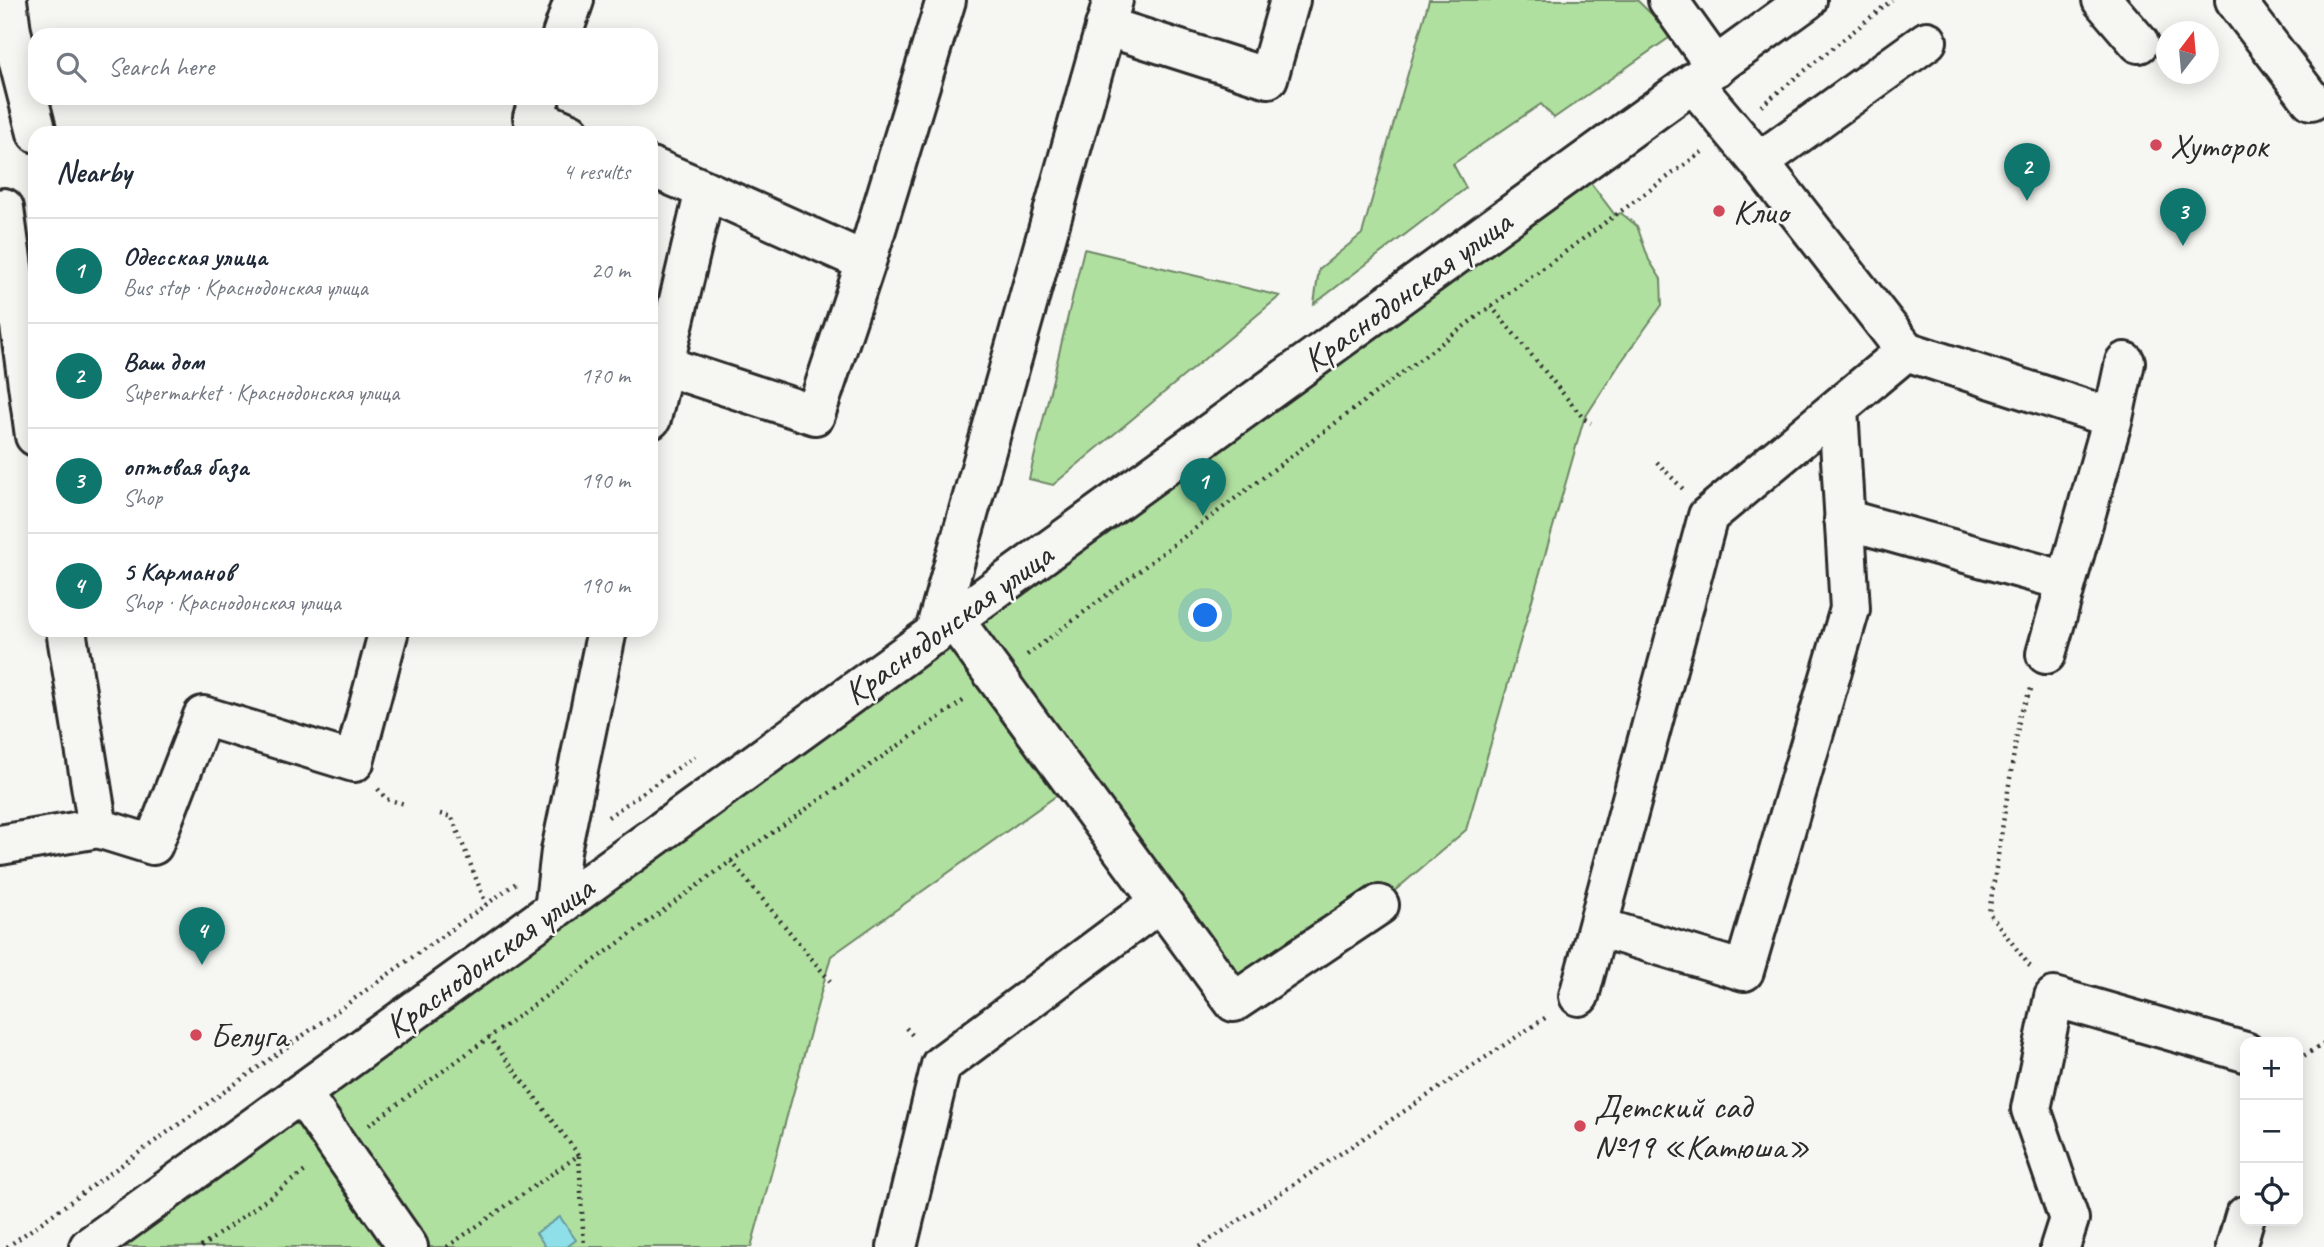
<!DOCTYPE html>
<html lang="en">
<head>
<meta charset="utf-8">
<style>
	:root { --surface:#fff; --page:#f2f2f3; --text:#1f2937; --muted:#747a83; --line:#e0e1e3; --accent:#0f766e }
	body { margin:0; font-family:Caveat,sans-serif; background:var(--page); color:var(--text) }
	.controls { position:absolute; right:21px; bottom:21px; display:grid; overflow:hidden; border-radius:14px; box-shadow:0 4px 18px #0003 }
	.controls button { width:63px; height:63px; display:grid; place-items:center; padding:0; border:0; border-bottom:2px solid var(--line); background:var(--surface); color:var(--text); font:35px sans-serif }
	.compass { position:absolute; left:2156px; top:21px; width:63px; height:63px; border-radius:50%; background:var(--surface); box-shadow:0 4px 18px #0003; rotate:16deg }
	.you { position:absolute; left:1206px; top:616px; width:24px; height:24px; margin:-18px; border:5px solid #fff; border-radius:50%; background:#1a73e8; box-shadow:0 0 0 10px #1a73e833 }
	.badge { display:grid; place-items:center; width:46px; height:46px; border-radius:50%; background:var(--accent); color:#fff; font-size:23px; font-weight:700 }
	.pin { position:absolute; translate:-50% -58px; filter:drop-shadow(0 2px 4px #0008) }
	.pin::after { content:''; position:absolute; top:37px; width:24px; height:21px; background:inherit; clip-path:polygon(0 0,100% 0,50% 100%) }
	.list { margin:0; padding:0; list-style:none }
	h2 { display:flex; justify-content:space-between; align-items:center; height:91px; margin:0; padding:0 28px; font-size:30px }
	h2 small { font-size:23px; font-weight:400; color:var(--muted) }
	.list li { display:grid; grid-template-columns:46px 1fr auto; gap:21px; align-items:center; box-sizing:border-box; height:105px; padding:0 28px; border-top:2px solid var(--line) }
	.list b { display:block; font-size:26px; white-space:nowrap }
	.list p { margin:0; font-size:23px; white-space:nowrap; color:var(--muted) }
	.list em { font-size:23px; font-style:normal; color:var(--muted) }
	.icon { flex:none; width:38px; height:38px; fill:none; stroke:currentColor; stroke-width:2; stroke-linecap:round; stroke-linejoin:round }
	.map { position:relative; flex:none; width:2324px; height:1247px; overflow:hidden }
	.search { position:absolute; background:var(--surface); box-shadow:0 4px 18px #0003; left:28px; top:28px; width:630px; height:77px; display:flex; align-items:center; gap:18px; box-sizing:border-box; padding:0 24px; border-radius:21px; color:var(--muted); font-size:26px }
	.panel { position:absolute; background:var(--surface); box-shadow:0 4px 18px #0003; left:28px; top:126px; width:630px; height:511px; border-radius:21px }
	.map>svg:first-child { display:block }
	.green { fill:#b0e0a0; stroke:#6e8666; stroke-width:2 }
	.water { fill:#8edfe7; stroke:#66979c; stroke-width:2 }
	.lines { fill:none; stroke-linecap:round; stroke-linejoin:round }
	.minor-casing { stroke:#2b2b2b; stroke-width:44 }
	.path { stroke:#2b2b2b; stroke-width:4.5; stroke-dasharray:2 5; stroke-linecap:butt }
	.minor { stroke:#f6f6f2; stroke-width:38 }
	.poi-dot { fill:#d1495b; stroke:#f6f6f2; stroke-width:2.5 }
	.labels { text-anchor:middle; dominant-baseline:central; stroke-width:5; stroke-linejoin:round; paint-order:stroke }
	.poi-label { font-size:35px; fill:#2b2b2b; stroke:#f6f6f2; text-anchor:start }
	.street-label { font-size:35px; fill:#2b2b2b; stroke:#f6f6f2 }
</style>
</head>
<body>
<div class="map">
<svg width="2324" height="1247" viewBox="0 0 2324 1247">
	<rect width="100%" height="100%" fill="#f6f6f2"/>
	<filter id="ink" filterUnits="userSpaceOnUse"><feTurbulence type="fractalNoise" baseFrequency=".0143" numOctaves="2"/><feDisplacementMap in="SourceGraphic" scale="14" xChannelSelector="R" yChannelSelector="G"/><feConvolveMatrix kernelMatrix="1 2 1 2 8 2 1 2 1" color-interpolation-filters="sRGB"/></filter>
	<g filter="url(#ink)">
		<path class="green" d="M1429,0h208l36,35 -119,83 -13,-14 -88,60 13,24 -152,116 5,-35 43,-35z
			M1578,166l37,49 6,-2 16,13 12,34 12,19 1,26 -41,57 -37,57 -118,411 -88,75 -144,97 -161,-218 -242,172 -80,291h-662z
			M1084,249l196,47 -227,189 -24,-6z"/>
		<path class="water" d="M560,1217l16,23 -9,7h-21l-10,-14z"/>
		<g class="lines">
			<defs>
				<path id="minor" d="M7,0l4,31 26,102
					M1668,0l48,67
					M2102,0l37,43
					M2235,0l76,100
					M1105,26l163,52 22,-78
					M562,35l12,-35
					M1693,83l66,79 147,189 207,67
					M540,98l-7,19 37,16
					M1759,162l168,-121
					M651,167l54,23 -54,229
					M705,190l161,72
					M4,208l31,228
					M662,365l153,50 51,-153 80,-262
					M1844,519l222,62
					M954,620l280,382 145,-97
					M66,630l32,198
					M934,635l179,-635
					M2046,654l67,-236 12,-56
					M0,845l98,-17 55,17 50,-129 151,46 35,-132
					M554,910l7,-59 46,-221
					M1598,927l146,44 106,-362 -12,-201
					M1579,996l129,-480 198,-165
					M301,1093l107,154
					M89,1247l1718,-1247
					M897,1247l44,-182 219,-163
					M2060,1247l9,-28 -38,-110 23,-112 191,55
					M2236,1247l9,-31"/>
			</defs>
			<use href="#minor" class="minor-casing"/>
			<path class="path" d="M1761,106l131,-106
				M1491,306l93,113 7,4
				M1657,462l26,27
				M1027,655l464,-349 211,-154
				M2031,689l-11,25 -31,199 43,56
				M378,789l8,10 19,5
				M440,814l12,3 34,87
				M608,817l87,-61
				M731,861l99,120
				M906,1028l9,10
				M2298,1059l26,-15
				M369,1125l362,-264 235,-162
				M579,1156l5,91
				M7,1247l512,-366
				M201,1247l107,-78
				M447,1247l132,-92 -90,-118
				M1199,1247l349,-231"/>
			<use href="#minor" class="minor"/>
		</g>
	</g>
	<g class="poi-dot">
		<circle cx="2156" cy="145" r="7"/>
		<circle cx="1719" cy="211" r="7"/>
		<circle cx="196" cy="1035" r="7"/>
		<circle cx="1580" cy="1126" r="7"/>
	</g>
	<g class="labels">
		<g class="poi-label">
			<text x="2170" y="145">Хуторок</text>
			<text x="1733" y="211">Клио</text>
			<text x="210" y="1035">Белуга</text>
			<text x="1594" y="1106">Детский сад<tspan x="1594" dy="40">№19 «Катюша»</tspan></text>
		</g>
		<g class="street-label">
			<text transform="translate(1407 291) rotate(-36)">Краснодонская улица</text>
			<text transform="translate(948 624) rotate(-36)">Краснодонская улица</text>
			<text transform="translate(489 957) rotate(-36)">Краснодонская улица</text>
		</g>
	</g>
</svg>
<div class="controls">
<button>+</button>
<button>−</button>
<button><svg class="icon" aria-label="locate" viewBox="0 0 24 24"><circle cx="12" cy="12" r="6"/><path d="M12 2v4M12 18v4M2 12h4M18 12h4"/></svg></button>
</div>
<svg class="compass" viewBox="-18 -18 36 36"><path d="M0-13l5 13h-10z" fill="#e53935"/><path d="M0 13l5-13h-10z" fill="#747a83"/></svg>
<div class="you"></div>
<div class="pin badge" style="left:1203px;top:516px">1</div>
<div class="pin badge" style="left:2027px;top:201px">2</div>
<div class="pin badge" style="left:2183px;top:246px">3</div>
<div class="pin badge" style="left:202px;top:965px">4</div>
<div class="search"><svg class="icon" aria-label="search" viewBox="0 0 24 24"><circle cx="10" cy="10" r="6"/><path d="M15 15l6 6"/></svg>Search here</div>
<section class="panel">
<h2>Nearby<small>4 results</small></h2>
<ul class="list">
<li><span class="badge">1</span><div><b>Одесская улица</b><p>Bus stop · Краснодонская улица</p></div><em>20 m</em></li>
<li><span class="badge">2</span><div><b>Ваш дом</b><p>Supermarket · Краснодонская улица</p></div><em>170 m</em></li>
<li><span class="badge">3</span><div><b>оптовая база</b><p>Shop</p></div><em>190 m</em></li>
<li><span class="badge">4</span><div><b>5 Карманов</b><p>Shop · Краснодонская улица</p></div><em>190 m</em></li>
</ul>
</section>
</div>
</body>
</html>
